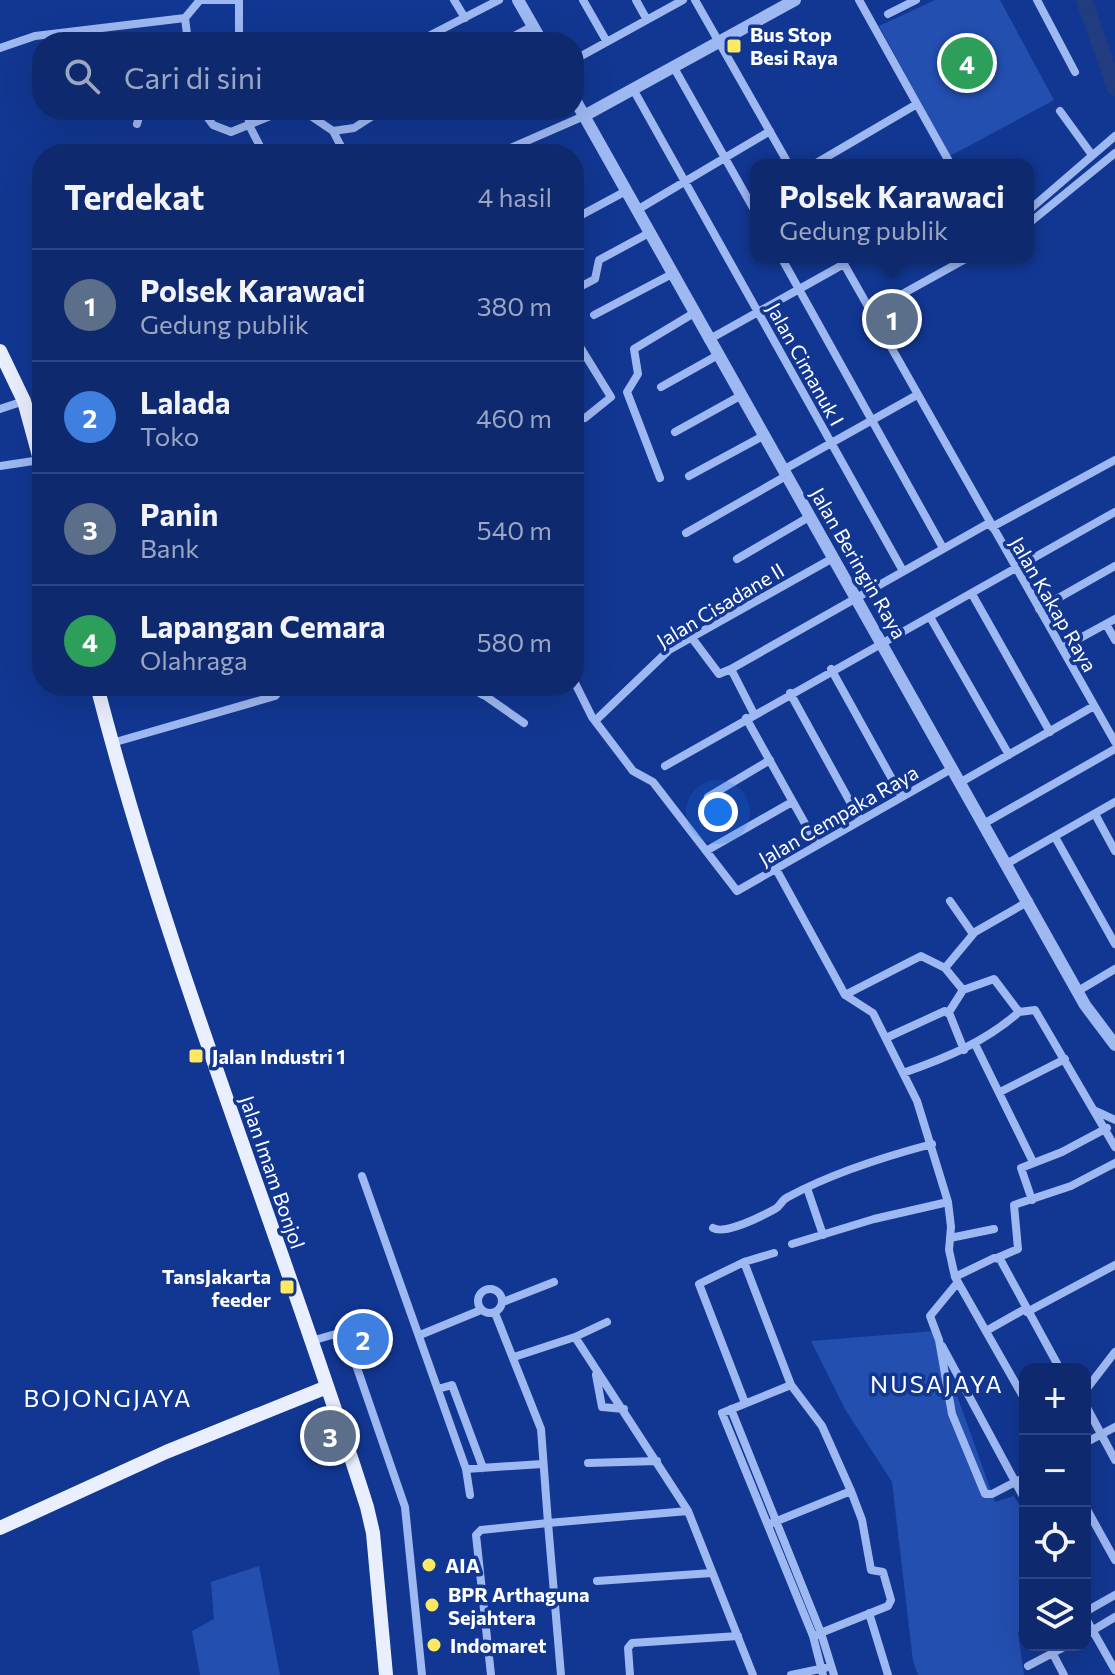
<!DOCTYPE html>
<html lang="id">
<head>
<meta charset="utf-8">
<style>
	:root { --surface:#0e296e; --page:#173173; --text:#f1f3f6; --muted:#9ba6c2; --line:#2e4581; --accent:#bca0f2 }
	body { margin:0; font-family:Commissioner,sans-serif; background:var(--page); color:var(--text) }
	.controls { position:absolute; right:24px; bottom:24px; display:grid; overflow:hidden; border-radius:16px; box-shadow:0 8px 32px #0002 }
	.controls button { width:72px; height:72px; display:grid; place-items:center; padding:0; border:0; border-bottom:2px solid var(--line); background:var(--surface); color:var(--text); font:40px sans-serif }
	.you { position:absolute; left:718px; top:812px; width:28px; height:28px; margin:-20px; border:6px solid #fff; border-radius:50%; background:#1a73e8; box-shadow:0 0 0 12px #1a73e833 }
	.badge { display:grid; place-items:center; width:52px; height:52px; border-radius:50%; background:var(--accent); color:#fff; font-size:26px; font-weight:700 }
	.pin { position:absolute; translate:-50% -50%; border:4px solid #fff; box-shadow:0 2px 8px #0006 }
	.popup { position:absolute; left:750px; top:159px; width:284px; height:104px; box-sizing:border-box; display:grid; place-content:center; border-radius:16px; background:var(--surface); filter:drop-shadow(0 2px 6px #0005); font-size:26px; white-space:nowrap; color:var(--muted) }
	.popup b { font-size:30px; color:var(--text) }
	.popup::after { content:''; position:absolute; left:50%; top:100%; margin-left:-16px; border:16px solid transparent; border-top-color:var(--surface) }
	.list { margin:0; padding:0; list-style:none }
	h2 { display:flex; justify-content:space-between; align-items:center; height:104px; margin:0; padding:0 32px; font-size:34px }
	h2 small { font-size:26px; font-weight:400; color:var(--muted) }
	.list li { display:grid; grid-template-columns:52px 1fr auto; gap:24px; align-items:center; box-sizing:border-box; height:112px; padding:0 32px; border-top:2px solid var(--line) }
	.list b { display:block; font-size:30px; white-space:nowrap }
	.list p { margin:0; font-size:26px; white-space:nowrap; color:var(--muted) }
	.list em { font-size:26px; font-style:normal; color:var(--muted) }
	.icon { flex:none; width:44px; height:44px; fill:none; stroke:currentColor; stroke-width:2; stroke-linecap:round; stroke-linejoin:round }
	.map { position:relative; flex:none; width:1115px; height:1675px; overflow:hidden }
	.search { position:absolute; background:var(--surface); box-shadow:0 8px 32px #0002; left:32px; top:32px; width:552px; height:88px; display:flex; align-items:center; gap:20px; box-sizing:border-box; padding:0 28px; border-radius:32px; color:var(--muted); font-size:30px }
	.panel { position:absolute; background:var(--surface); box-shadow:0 8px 32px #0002; left:32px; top:144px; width:552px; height:552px; border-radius:32px }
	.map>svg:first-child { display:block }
	.green { fill:#234fb1 }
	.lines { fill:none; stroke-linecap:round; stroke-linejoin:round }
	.river { stroke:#213c81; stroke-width:16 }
	.minor { stroke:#9eb8f2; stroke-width:8 }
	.tertiary { stroke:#9eb8f2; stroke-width:12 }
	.primary { stroke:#eaefff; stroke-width:14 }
	.poi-dot { fill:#ffe960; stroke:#123792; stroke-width:3 }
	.labels { text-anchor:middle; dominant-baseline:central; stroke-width:7; stroke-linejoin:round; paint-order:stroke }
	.poi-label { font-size:20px; font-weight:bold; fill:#fff; stroke:#123792; text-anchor:start }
	.street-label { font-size:20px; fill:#fff; stroke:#123792 }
	.quarter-label { font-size:24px; letter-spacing:2px; fill:#fff; stroke:#123792 }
</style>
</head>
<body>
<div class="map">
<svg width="1115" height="1675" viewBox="0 0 1115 1675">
	<rect width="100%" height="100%" fill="#123792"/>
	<path class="green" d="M935,0h65l54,100 -104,56 -71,-130z
		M934,1331l61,171 19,-6 11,19v113l-7,5 6,42h-106l-5,-14 -21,-179 -47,-73 -34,-68z
		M259,1566l21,109h-80l-8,-44 22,-12 -3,-37z"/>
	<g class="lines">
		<path class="river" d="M1084,0l31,88"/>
		<path class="minor" d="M200,0h39
			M454,0l11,18
			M583,0l24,42
			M636,0l11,20
			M695,0l94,165
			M859,0l92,165
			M1037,0l38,72
			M888,14l28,-14
			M185,18l15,-18
			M185,18l3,24
			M239,42v-42
			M417,42l82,-42
			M503,42l30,-16
			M0,48l35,-12 150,-18
			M574,60l109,-60
			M673,66l83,147
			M633,89l270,482
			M202,110l11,15 18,7 54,-22
			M247,110l3,17 14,27
			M302,110l31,21 21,-3 28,-18
			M1060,111l32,44
			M137,124l4,-14
			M333,131l12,23
			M497,154l87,-38
			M813,165l104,-61
			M637,210l133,-79
			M1028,211l87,-75
			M574,219l52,-28
			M1028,224l87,-71
			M781,257l162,291
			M840,257l275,485
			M574,290l21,-11 4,-19 50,-27
			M870,312l99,-55
			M594,315l78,-41
			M574,337l37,60 -26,21
			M708,340l136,-76
			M661,387l57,-32
			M0,409l24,-8
			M675,432l65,-36
			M0,466l40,-6
			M783,470l134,-75
			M689,476l74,-40
			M660,478l-33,-86 11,-18 -4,-25 60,-36
			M992,527l123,-67
			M686,533l100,-57
			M737,559l72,-42
			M972,594l78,138
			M1039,609l76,-43
			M930,617l79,138
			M1106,624l9,16
			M692,638l27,36 12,-5
			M1062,648l53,-29
			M831,669l71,128
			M574,681l18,36 41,54 20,11 84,109 216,-123
			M468,686l15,9 10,-9
			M790,693l70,127
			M484,695l40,28
			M754,714l-23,-45 258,-146
			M746,718l71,127
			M595,721l74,-71 164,-92
			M112,743l163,-47 9,-10
			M665,766l450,-254
			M961,782l133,-76
			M708,797l62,-37
			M1095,814l20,37
			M985,823l130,-74
			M1055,837l60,107
			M706,851l86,-49
			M1008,863l107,-61
			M776,869l69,126 28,18 44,88 31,101 3,25 -2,23 6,27 70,123
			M950,901l23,33
			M945,968l30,-36 54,-31
			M1078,991l37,-22
			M845,995l76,-39 24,12 18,22
			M1019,1012l16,-2 80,137
			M886,1038l59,-27 5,4 14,35
			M975,1044l58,118
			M903,1073c43,-15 82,-31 116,-61l-25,-33 -31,11 -14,22
			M1000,1092l65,-33
			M1096,1111l19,9
			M362,1176l104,293
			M807,1188l16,47
			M1032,1200l-11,-32 41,-16 45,-24
			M713,1228c12,7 49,-12 62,-19 6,-3 6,-9 13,-12 44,-24 95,-40 144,-53
			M950,1238l44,-9
			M792,1244l82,-25 74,-17
			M997,1258l21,-9 -4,-44 57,-19 44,-23
			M744,1262l47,123 31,41 29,65 11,29 9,50 12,2 8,28 -3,6 -75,30
			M955,1277l39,-19 6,1 60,110
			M958,1282l-28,34 9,24 13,74 33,80h7l33,-17
			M478 1301a12 12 0 1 1 24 0a12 12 0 1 1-24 0Z
			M503,1302l51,-20
			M1027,1312l88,-47
			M986,1331l39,-22
			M420,1335l61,-25
			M575,1337l113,174
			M311,1341l28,-8 7,3 59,171 17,168
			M942,1346l83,154
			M514,1357l61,-20 32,-15
			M596,1375l6,32 22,2
			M791,1385l-69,28 91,223 10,39
			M438,1389l14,-4 31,83
			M1085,1391l30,-39
			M745,1403l-46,-119 45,-22 30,-9
			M1085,1404l30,56
			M731,1409l90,224 13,42
			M1085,1443l30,-16
			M588,1463l69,-2
			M470,1495l-4,-26 76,-5
			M1085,1506l30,54
			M772,1523l79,-32
			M597,1581l115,-8
			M1085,1612l30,-17
			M869,1613l19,62
			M1085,1617l30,53
			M1085,1635l30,-18
			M1053,1654l11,21
			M1028,1666l40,-21
			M491,1675l-15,-140 5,-5 67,-7 -7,-94 -46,-116
			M561,1675l-13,-152 140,-12 65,164
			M630,1675l-2,-27 4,-5 106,-7
			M791,1675l34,-7"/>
		<path class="tertiary" d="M518,0l24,42
			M574,98l511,907 30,40
			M584,116l211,-116"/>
		<path class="primary" d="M0,351l24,50 18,66
			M97,686c72,280 183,546 270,821l6,26 13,142
			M0,1528l166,-76 161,-65"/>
	</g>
	<g class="poi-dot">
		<rect x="726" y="38" width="16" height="16" rx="4"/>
		<rect x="188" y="1048" width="16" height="16" rx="4"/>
		<rect x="279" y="1279" width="16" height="16" rx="4"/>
		<circle cx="429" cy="1565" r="8"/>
		<circle cx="432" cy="1605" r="8"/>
		<circle cx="434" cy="1645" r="8"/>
	</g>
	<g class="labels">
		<g class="poi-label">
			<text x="750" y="34">Bus Stop<tspan x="750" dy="23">Besi Raya</tspan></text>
			<text x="212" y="1056">Jalan Industri 1</text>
			<text x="271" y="1276" text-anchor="end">TansJakarta<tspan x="271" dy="23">feeder</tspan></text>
			<text x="445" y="1565">AIA</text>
			<text x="448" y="1594">BPR Arthaguna<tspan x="448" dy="23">Sejahtera</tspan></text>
			<text x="450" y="1645">Indomaret</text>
		</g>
		<g class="street-label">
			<text transform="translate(806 364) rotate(61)">Jalan Cimanuk I</text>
			<text transform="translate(859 563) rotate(60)">Jalan Beringin Raya</text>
			<text transform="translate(1054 604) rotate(60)">Jalan Kakap Raya</text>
			<text transform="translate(720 605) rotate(-31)">Jalan Cisadane II</text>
			<text transform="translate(838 815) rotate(-30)">Jalan Cempaka Raya</text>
			<text transform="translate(273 1172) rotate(71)">Jalan Imam Bonjol</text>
		</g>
		<g class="quarter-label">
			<text x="937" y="1383">NUSAJAYA</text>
			<text x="108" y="1397">BOJONGJAYA</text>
		</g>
	</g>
</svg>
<div class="controls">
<button>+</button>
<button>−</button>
<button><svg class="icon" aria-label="locate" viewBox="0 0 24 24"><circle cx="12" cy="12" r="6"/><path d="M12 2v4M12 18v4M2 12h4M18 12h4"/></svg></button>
<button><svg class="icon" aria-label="layers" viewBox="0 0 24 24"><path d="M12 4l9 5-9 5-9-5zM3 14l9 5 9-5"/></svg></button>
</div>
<div class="you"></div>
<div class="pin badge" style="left:892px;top:319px;background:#5c6f8a">1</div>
<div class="popup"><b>Polsek Karawaci</b>Gedung publik</div>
<div class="pin badge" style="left:363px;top:1339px;background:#3f7fe0">2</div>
<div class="pin badge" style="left:330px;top:1436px;background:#5c6f8a">3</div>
<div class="pin badge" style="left:967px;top:63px;background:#2e9e5b">4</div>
<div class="search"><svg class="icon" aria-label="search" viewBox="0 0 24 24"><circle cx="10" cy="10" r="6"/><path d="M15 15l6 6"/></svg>Cari di sini</div>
<section class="panel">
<h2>Terdekat<small>4 hasil</small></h2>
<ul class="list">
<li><span class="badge" style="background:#5c6f8a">1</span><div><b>Polsek Karawaci</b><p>Gedung publik</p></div><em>380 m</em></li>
<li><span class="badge" style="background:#3f7fe0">2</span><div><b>Lalada</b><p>Toko</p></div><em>460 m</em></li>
<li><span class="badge" style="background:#5c6f8a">3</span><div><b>Panin</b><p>Bank</p></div><em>540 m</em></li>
<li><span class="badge" style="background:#2e9e5b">4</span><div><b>Lapangan Cemara</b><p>Olahraga</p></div><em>580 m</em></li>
</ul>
</section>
</div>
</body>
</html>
